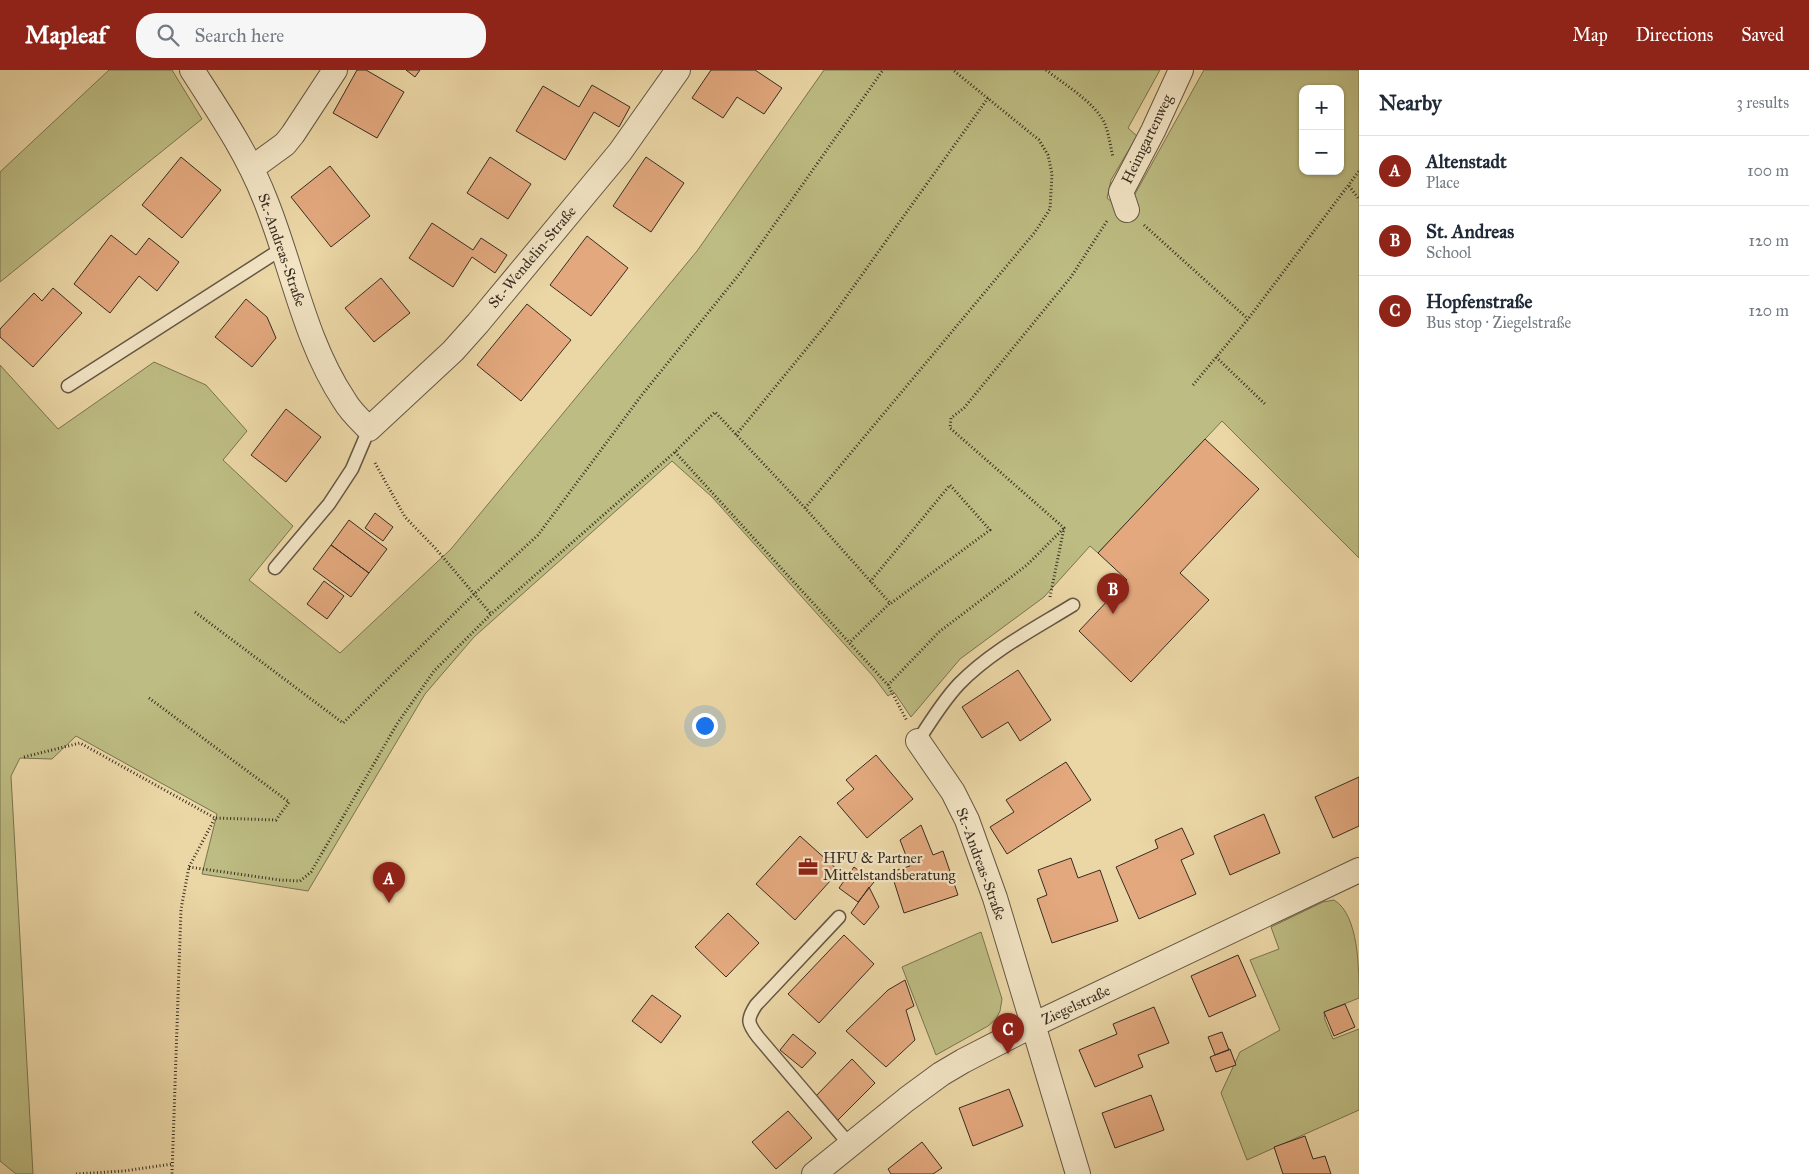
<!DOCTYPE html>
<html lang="en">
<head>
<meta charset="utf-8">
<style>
	:root { --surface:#fff; --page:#f6f6f7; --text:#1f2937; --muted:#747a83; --line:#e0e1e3; --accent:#8f2418 }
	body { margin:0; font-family:"IM FELL Great Primer",serif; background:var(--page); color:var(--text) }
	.controls { position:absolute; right:15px; top:15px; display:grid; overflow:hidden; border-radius:10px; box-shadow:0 1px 4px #0004 }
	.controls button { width:45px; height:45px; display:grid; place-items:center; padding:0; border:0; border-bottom:1px solid var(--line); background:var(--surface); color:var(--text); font:25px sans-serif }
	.you { position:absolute; left:704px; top:655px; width:18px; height:18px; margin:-12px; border:4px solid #fff; border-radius:50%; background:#1a73e8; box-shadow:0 0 0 8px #1a73e833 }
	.badge { display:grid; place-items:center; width:32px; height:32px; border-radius:50%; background:var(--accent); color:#fff; font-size:16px; font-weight:700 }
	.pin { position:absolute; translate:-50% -41px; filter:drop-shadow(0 1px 2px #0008) }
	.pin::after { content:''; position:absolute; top:26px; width:18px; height:15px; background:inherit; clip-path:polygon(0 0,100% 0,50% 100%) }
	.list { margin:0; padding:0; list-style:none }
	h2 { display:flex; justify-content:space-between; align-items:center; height:65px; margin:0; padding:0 20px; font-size:21px }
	h2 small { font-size:16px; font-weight:400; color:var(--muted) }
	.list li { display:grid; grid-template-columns:32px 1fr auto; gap:15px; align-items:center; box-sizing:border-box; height:70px; padding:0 20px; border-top:1px solid var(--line) }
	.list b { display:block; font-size:19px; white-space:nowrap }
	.list p { margin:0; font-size:16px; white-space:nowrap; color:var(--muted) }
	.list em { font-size:16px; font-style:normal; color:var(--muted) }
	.icon { flex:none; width:28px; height:28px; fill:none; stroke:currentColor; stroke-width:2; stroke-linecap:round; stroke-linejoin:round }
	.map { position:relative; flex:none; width:1359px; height:1104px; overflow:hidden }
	header { display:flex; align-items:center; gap:30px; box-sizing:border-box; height:70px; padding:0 25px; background:var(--accent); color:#fff }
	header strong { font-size:24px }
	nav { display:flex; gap:28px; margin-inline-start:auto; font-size:18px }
	.search { width:350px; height:45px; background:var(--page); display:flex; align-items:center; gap:12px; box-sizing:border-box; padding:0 18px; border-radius:20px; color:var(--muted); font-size:19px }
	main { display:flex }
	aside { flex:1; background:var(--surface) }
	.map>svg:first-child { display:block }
	.green { fill:#bdbc82; stroke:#7a7452; fill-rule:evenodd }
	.building { fill:#e3a87e; stroke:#382d23 }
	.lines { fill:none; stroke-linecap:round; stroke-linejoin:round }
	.service-casing { stroke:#655744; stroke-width:15 }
	.minor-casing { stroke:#655744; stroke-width:26 }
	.path { stroke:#382d23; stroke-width:3; stroke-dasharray:1 2.5; stroke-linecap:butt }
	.service { stroke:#f2e4c4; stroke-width:12 }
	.minor { stroke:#f2e4c4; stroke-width:24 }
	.labels { text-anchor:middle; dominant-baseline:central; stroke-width:4.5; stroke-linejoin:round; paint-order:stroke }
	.street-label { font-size:15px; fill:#382d23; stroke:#f2e4c4 }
	.poi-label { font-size:15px; fill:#382d23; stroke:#f2e4c4; text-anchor:start }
</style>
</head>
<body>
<header>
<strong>Mapleaf</strong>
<div class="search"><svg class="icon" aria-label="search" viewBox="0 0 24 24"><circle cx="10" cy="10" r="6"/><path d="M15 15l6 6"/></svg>Search here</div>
<nav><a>Map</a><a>Directions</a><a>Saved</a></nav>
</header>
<main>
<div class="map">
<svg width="1359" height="1104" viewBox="0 0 1359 1104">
	<rect width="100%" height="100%" fill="#ebd6a5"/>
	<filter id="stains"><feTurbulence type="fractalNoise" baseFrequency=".004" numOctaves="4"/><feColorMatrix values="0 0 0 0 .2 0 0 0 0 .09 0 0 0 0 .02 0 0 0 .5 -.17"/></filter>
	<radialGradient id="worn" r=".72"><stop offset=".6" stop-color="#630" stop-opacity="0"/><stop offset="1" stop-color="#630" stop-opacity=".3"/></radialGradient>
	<path class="green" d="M109,0h63l30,49 -202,163v-110z
		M824,0h336l-32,58 9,8 -26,44 -4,18 18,14 79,-142h155v488l-137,-137 -124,132 -8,-7 -46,51 -84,62 -49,58 -17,-25 -6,4 -15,-20 -161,-179 -40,-36 -198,176 -49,57 -117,197 -106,-17 15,-60 -141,-78 -24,23 -32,-1 -9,18 22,398h-17l-16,-13v-796l58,64 96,-67 52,23 41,46 -24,29 70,66 -44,54 91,73 111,-104 246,-298zM1303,19h37v82h-37z
		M1334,830c25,15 25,69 25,98l-35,14 1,8 8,19 26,-10v81l-112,50 -26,-67 19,-41 40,-22 -30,-70 29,-11 -8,-22 52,-25z
		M981,862l21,67 -2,12 -4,8 -8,7 -52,29 -34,-88z"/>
	<path class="building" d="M357,0h9l38,22 -27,46 -44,-25z
		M406,0h14l-5,7z
		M711,0h44l27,18 -18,26 -27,-17 -14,21 -31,-20z
		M592,15l38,22 -11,20 -25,-15 -29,48 -49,-29 27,-45 36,21z
		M181,87l40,33 -39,48 -40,-33z
		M490,87l41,27 -23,35 -41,-26z
		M646,87l38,26 -33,49 -38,-26z
		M330,96l40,50 -39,31 -40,-50z
		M432,153l41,27 8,-12 26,17 -12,18 -23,-16 -19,30 -44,-29z
		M111,165l25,20 13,-17 30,24 -22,29 -18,-15 -29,37 -36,-29z
		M587,166l41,32 -37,48 -41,-31z
		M381,208l29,35 -36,29 -29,-34z
		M53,218l29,25 -49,54 -33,-30v-8l34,-36 8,8z
		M246,229l21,18 9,21 -24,29 -37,-30z
		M527,234l44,36 -50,61 -44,-36z
		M286,339l35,28 -35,45 -35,-27z
		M1205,369l54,50 -79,84 29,27 -78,82 -52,-51 48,-51 -29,-27z
		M375,443l18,14 -10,14 -18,-13z
		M349,450l38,29 -18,24 -38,-28z
		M331,475l38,28 -18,24 -38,-28z
		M324,511l20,15 -17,23 -20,-15z
		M1018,600l33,50 -31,21 -12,-19 -26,16 -20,-31z
		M876,685l37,44 -46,39 -30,-35 17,-14 -8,-9z
		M1066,692l25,38 -84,54 -17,-27 24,-15 -8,-12z
		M1359,707v49l-26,12 -18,-41z
		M1264,744l16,39 -50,22 -16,-39z
		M921,755l12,30 10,-4 15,44 -54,18 -13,-41 19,-6 -10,-26z
		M1182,758l12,26 -13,6 15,34 -57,25 -23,-52 42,-19 -3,-8z
		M800,766l39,35 -44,49 -39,-36z
		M1071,788l7,20 22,-8 18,51 -66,22 -15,-44 10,-4 -9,-25z
		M854,797l20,15 -16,20 -19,-14z
		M869,817l10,20 -15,18 -13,-12z
		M728,843l31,30 -33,34 -31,-30z
		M844,865l30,29 -55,59 -31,-29z
		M1238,885l18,41 -47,21 -18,-41z
		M905,910l9,26 -8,4 9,30 -29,27 -40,-36 42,-41z
		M652,925l29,21 -20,27 -29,-22z
		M1345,934l10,23 -21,9 -10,-24z
		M1154,937l15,36 -31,12 5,12 -48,20 -16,-37 38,-16 -4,-10z
		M1222,962l7,18 -14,5 -7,-18z
		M793,964l23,19 -14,15 -22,-18z
		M1230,979l6,16 -20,7 -6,-15z
		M852,989l23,24 -38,38 -23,-23z
		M1009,1019l14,37 -50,20 -14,-38z
		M1151,1025l13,35 -49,18 -13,-35z
		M788,1041l24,27 -36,31 -24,-27z
		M1305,1066l8,23 12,-3 6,18h-48l-9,-27z
		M922,1072l20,26 -9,6h-42l-3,-5z"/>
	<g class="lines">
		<defs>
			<path id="service" d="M68,316l215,-138
				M275,498l54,-64 23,-35 17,-40
				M918,671c12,-19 25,-40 41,-57 32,-33 75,-55 114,-79
				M839,847l-83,88c-10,15 -8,19 2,32l92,108"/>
			<path id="minor" d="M192,0c27,42 55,83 73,129 27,66 39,141 79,201 6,11 16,20 25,29l84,-78 25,-28 142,-171 58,-82
				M252,98l33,-24 8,-10 42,-64
				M1127,140l-6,-18 32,-61 28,-61
				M918,671l35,51 14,28 28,78 83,276
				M814,1104l93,-75 34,-25 22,-13 70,-36 326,-155"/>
		</defs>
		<use href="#service" class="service-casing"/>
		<use href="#minor" class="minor-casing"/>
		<path class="path" d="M1046,0c18,14 48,32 58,52 5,11 6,23 9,35
			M1349,116l10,13
			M1144,155l104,94
			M1216,287l50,48
			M1193,315l55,-66 111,-148
			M736,365l93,-114 159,-223
			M675,382l213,233 19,36
			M375,393l30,54 31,32 55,65
			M805,438l230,-276 15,-23 2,-35 -4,-19 -9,-15 -86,-70
			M870,512l80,-97 40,45 -100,74
			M1050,527l14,-69 -114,-100 1,-10 13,-10 107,-131 36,-56
			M195,542l148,111 131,-129 64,-59 103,-139 100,-124 142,-202
			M888,615l51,-53 88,-67 37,-37
			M149,628l140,104 -13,18 -61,-2
			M24,687l56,-14 135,75 -26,49 -8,42 -9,265
			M189,797l91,13 20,1 11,-9 86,-148 37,-53 57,-57 184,-162 40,-40 90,96 85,95 -41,40
			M76,1104l48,-3 48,-7"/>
		<use href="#service" class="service"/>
		<use href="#minor" class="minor"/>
	</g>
	<defs>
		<symbol id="office-bare" viewBox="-9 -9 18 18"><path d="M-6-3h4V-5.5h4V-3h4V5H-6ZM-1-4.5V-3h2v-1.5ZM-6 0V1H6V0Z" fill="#8f2418" stroke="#f2e4c4" stroke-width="2.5" paint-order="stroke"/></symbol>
	</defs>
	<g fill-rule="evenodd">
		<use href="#office-bare" x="794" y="783" width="28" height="28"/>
	</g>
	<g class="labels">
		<g class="street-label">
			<text transform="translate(1147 69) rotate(-64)">Heimgartenweg</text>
			<text transform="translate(282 180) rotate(71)">St.-Andreas-Straße</text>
			<text transform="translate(532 187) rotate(-50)">St.-Wendelin-Straße</text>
			<text transform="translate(981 794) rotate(70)">St.-Andreas-Straße</text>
			<text transform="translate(1076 935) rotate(-25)">Ziegelstraße</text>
		</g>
		<g class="poi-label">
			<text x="823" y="788">HFU &amp; Partner<tspan x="823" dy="17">Mittelstandsberatung</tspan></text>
		</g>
	</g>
	<rect width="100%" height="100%" filter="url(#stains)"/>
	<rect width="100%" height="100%" fill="url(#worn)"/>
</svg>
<div class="controls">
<button>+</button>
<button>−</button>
</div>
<div class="you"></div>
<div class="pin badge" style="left:389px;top:833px">A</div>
<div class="pin badge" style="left:1113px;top:544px">B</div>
<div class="pin badge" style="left:1008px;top:984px">C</div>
</div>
<aside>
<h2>Nearby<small>3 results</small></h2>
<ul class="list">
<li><span class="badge">A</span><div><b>Altenstadt</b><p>Place</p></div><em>100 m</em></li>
<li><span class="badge">B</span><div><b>St. Andreas</b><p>School</p></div><em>120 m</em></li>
<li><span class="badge">C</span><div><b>Hopfenstraße</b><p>Bus stop · Ziegelstraße</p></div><em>120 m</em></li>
</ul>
</aside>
</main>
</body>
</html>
